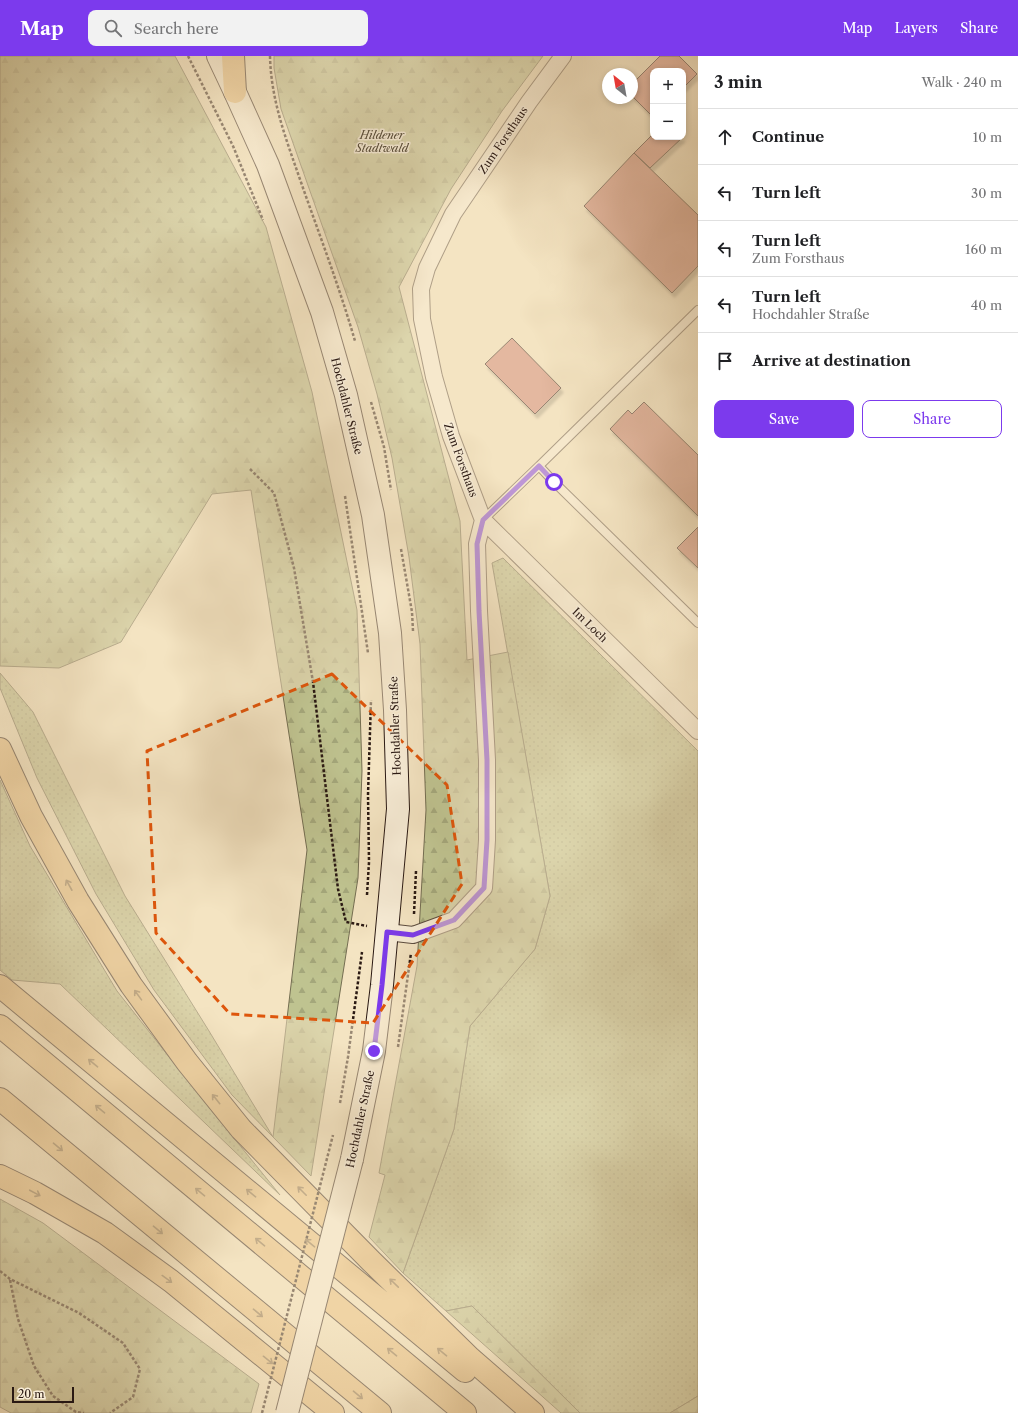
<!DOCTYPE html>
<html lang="en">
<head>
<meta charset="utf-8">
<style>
	:root { --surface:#fff; --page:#f2f2f2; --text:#202124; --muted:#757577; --line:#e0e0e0; --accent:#7c3aed }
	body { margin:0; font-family:"Libre Caslon Text",serif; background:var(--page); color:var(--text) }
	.controls { position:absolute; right:12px; top:12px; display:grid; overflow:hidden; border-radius:8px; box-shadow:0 2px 6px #0003 }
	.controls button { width:36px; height:36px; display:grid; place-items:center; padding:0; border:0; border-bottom:1px solid var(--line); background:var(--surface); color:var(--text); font:20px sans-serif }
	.compass { position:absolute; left:602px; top:12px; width:36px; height:36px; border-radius:50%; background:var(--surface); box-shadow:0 2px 6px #0003; rotate:329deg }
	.scale { position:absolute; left:12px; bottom:10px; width:62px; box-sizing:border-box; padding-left:4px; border:2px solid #2a1913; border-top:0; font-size:11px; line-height:14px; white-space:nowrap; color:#2a1913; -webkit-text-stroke:3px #f8edd7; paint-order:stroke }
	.stop { position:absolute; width:12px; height:12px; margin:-9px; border:3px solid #7c3aed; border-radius:50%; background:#fff }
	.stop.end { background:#7c3aed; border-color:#fff; box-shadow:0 1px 4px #0008 }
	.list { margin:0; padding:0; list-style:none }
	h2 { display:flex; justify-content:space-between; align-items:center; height:52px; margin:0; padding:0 16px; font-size:17px }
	h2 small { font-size:13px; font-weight:400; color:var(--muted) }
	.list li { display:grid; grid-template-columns:26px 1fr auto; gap:12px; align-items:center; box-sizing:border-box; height:56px; padding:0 16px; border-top:1px solid var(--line) }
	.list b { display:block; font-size:15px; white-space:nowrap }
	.list p { margin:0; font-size:13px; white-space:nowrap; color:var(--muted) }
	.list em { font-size:13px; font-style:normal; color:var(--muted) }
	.actions { display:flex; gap:8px; padding:12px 16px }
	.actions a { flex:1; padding:9px 0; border:1px solid var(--accent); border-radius:8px; text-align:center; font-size:14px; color:var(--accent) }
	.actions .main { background:var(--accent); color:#fff }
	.icon { flex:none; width:22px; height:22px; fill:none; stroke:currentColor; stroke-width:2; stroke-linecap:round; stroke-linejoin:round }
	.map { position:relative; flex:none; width:698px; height:1357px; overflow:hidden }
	header { display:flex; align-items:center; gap:24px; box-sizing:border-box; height:56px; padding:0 20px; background:var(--accent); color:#fff }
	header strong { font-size:19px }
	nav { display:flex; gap:22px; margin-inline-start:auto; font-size:14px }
	.search { width:280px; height:36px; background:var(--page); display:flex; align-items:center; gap:10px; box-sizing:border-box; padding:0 14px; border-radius:8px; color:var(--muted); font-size:15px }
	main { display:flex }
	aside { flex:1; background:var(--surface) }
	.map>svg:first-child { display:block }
	.grass { fill:url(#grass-dots); stroke:#746e52 }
	.forest { fill:url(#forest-firs); stroke:#746e52 }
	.building { fill:#d08474; stroke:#2a1913; filter:url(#shadow) }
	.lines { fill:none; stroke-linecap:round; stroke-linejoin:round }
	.lane-casing { stroke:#5c4c3f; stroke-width:10 }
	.street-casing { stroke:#5c4c3f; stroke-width:18 }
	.secondary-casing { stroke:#2a1913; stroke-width:24 }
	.highway-casing { stroke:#2a1913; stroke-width:24 }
	.path { stroke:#2a1913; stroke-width:2.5; stroke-dasharray:3 2; stroke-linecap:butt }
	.lane { stroke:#f8edd7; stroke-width:8 }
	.street { stroke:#f8edd7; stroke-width:16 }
	.secondary { stroke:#f8edd7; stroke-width:22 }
	.highway { stroke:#eac281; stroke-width:22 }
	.secondary-bridge-casing { stroke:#2a1913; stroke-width:24; stroke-linecap:butt }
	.path-bridge { stroke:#2a1913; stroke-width:2.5; stroke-dasharray:3 2; stroke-linecap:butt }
	.secondary-bridge { stroke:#f8edd7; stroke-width:22 }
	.oneway { stroke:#8a6e4a }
	.route { stroke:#7c3aed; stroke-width:5 }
	.marked { fill:none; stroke:#de560c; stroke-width:3; stroke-dasharray:8 5; stroke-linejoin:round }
	.labels { text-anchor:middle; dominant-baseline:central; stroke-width:3; stroke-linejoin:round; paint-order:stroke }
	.park-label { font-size:11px; font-style:italic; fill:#574c38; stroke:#f8edd7 }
	.street-label { font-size:11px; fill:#2a1913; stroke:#f8edd7 }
</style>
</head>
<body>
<header>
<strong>Map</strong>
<div class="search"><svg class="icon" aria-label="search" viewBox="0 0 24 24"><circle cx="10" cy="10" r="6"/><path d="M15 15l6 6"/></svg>Search here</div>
<nav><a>Map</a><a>Layers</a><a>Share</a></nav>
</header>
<main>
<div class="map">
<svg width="698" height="1357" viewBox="0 0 698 1357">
	<defs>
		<pattern id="grass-dots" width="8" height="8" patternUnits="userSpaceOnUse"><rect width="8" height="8" fill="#bfc390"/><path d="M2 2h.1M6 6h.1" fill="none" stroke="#a4a77b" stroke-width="1.8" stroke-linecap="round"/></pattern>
		<pattern id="forest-firs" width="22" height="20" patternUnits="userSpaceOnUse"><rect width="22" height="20" fill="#bfc390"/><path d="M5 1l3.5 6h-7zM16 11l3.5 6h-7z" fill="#a4a77b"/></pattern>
		<filter id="shadow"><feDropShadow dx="2.5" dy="4.5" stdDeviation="1" flood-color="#0004"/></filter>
	</defs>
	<rect width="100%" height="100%" fill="#f4e4c2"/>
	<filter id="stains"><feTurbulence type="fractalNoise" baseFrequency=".005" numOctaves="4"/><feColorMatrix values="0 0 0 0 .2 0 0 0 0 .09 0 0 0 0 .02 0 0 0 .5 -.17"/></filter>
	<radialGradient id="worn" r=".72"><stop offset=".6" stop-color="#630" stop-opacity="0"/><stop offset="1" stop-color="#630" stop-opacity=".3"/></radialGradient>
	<path class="grass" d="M503,502l195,193v645l-28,17h-90l-108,-107 -26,5 -43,-38 51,-144 16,-103 65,-77 15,-53 -58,-333z
		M0,617l33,39 92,184 84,135 64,106 -41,-42 -78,-105 -58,-96 -59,-116 -37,-90z
		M0,724l30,66 87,145 86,109 77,95 -220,-211 -48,-4 -12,-10z"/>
	<path class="forest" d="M0,0h175l91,171 46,165 45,218 5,161 -4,107 -47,298 -38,-39 34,-287 -56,-360 -39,4 -91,148 -62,26 -59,-2z
		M274,0h269l-41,55 -51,78 -52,98 61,234 7,139 41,-8 42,244 -15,53 -65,77 -16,103 -51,144 -34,-36 16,-62 -6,-2 38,-207 9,-156 -6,-166 -11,-87 -17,-99 -15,-64 -19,-67 -77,-218 -7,-41z
		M0,1143l43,24 216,161 -8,29h-240l-11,-6z
		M472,1250l108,107h-19l-115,-102z
		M698,1340v17h-28z"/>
	<path class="building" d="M660,0h19l18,18 -14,14v-17h-30v46l-21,-21v-12z
		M653,78v3h30l-33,31 -16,-15z
		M634,97l64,62v51l-26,27 -88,-87z
		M512,282l49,50 -26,26 -50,-50z
		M644,346l54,53v61l-88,-87 18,-19 4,4z
		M698,471v41l-21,-20z"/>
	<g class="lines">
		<defs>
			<path id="lane" d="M539,410l159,-156
				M483,464l56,-54 15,16 144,141"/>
			<path id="street" d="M483,464l215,211
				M387,876l26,3 41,-15 30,-32 3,-48v-80l-8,-149 -2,-67 6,-24 -32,-84 -17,-59 -12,-58 -1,-30 6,-21 26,-54 76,-112 34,-46"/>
			<path id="secondary" d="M218,0l17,36 33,73 54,147 24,83 27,120 17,118 5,77 3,99 -16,176 -8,66 -22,108"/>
			<path id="highway" d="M233,0l2,36
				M0,693l31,67 47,85 53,84 56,77 54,67 130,132 99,97 63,55
				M0,930l465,385
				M0,970l465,387
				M0,1043l380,314
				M0,1120l35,17 70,40 66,48 162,132"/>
		</defs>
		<use href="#lane" class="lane-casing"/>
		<use href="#street" class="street-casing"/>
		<use href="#secondary" class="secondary-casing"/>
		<use href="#highway" class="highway-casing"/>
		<path class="path" d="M188,0l45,90 30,74
			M270,0c1,47 18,88 33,132 18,51 37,101 52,153
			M371,346l13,45 7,43
			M250,413l24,24 20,75 19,114 25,207 8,33 21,4
			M345,440l23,157
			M401,493l11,63 1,19
			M367,839l2,-33 -1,-67 3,-95
			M414,858l2,-43
			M398,991l13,-94
			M340,1047l8,-46 14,-105
			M0,1215l10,8 69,34 44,30 17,26 -7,28 -23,16
			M10,1224l8,39 16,47 19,30 23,16 8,1"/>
		<use href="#lane" class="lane"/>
		<use href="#street" class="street"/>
		<use href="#secondary" class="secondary"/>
		<use href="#highway" class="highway"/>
		<defs>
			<path id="secondary-bridge" d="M287,1357l65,-254"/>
		</defs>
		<use href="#secondary-bridge" class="secondary-bridge-casing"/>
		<path class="path-bridge" d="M262,1357l71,-278"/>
		<use href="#secondary-bridge" class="secondary-bridge"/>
	</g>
	<defs><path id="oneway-shaft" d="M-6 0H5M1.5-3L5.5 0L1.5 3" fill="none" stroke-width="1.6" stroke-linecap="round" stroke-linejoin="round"/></defs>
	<g class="oneway">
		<use href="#oneway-shaft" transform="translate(69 829) rotate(-119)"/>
		<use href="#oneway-shaft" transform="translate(138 939) rotate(-126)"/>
		<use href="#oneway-shaft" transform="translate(93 1007) rotate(-140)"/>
		<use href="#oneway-shaft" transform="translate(216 1043) rotate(-129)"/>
		<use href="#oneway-shaft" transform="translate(100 1053) rotate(-140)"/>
		<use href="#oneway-shaft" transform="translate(58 1091) rotate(40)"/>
		<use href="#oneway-shaft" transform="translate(302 1135) rotate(-135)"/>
		<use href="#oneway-shaft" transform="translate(200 1136) rotate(-140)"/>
		<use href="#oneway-shaft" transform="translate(35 1137) rotate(28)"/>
		<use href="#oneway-shaft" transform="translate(251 1137) rotate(-140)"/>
		<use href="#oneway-shaft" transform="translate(158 1174) rotate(40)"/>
		<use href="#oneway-shaft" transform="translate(260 1186) rotate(-140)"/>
		<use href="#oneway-shaft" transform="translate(310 1187) rotate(-140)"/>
		<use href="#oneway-shaft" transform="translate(167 1223) rotate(36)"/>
		<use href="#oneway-shaft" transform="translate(394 1227) rotate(-136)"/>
		<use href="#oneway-shaft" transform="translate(258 1257) rotate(40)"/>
		<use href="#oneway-shaft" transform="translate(392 1296) rotate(-140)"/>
		<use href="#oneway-shaft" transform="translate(442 1296) rotate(-140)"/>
		<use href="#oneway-shaft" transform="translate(268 1304) rotate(39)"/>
		<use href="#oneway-shaft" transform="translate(358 1339) rotate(40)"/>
	</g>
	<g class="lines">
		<path class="route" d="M374,995l8,-66 5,-53 26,3 41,-15 30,-32 3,-48v-80l-8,-149 -2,-67 6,-24 56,-54 15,16"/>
	</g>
	<path d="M0 0H698V1357H0ZM332,618l115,111 15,99 -89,139 -143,-9 -74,-81 -9,-182z" fill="#f4e4c2" fill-opacity=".55" fill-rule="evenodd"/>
	<path class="marked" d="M332,618l115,111 15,99 -89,139 -143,-9 -74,-81 -9,-182z"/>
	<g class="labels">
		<g class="park-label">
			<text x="382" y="79">Hildener<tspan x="382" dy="13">Stadtwald</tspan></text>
		</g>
		<g class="street-label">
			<text transform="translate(503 84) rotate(-56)">Zum Forsthaus</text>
			<text transform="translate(347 350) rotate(76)">Hochdahler Straße</text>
			<text transform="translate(461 404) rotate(70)">Zum Forsthaus</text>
			<text transform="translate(590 569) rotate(44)">Im Loch</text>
			<text transform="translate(395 670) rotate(-92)">Hochdahler Straße</text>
			<text transform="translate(360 1063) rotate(-78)">Hochdahler Straße</text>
		</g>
	</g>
	<rect width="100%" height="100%" filter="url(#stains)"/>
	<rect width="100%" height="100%" fill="url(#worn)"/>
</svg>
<div class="controls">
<button>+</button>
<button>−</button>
</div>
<svg class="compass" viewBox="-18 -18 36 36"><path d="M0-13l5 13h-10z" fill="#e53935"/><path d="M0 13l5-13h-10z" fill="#757577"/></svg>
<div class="scale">20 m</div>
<div class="stop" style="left:554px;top:426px"></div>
<div class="stop end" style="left:374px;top:995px"></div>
</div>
<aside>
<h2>3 min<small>Walk · 240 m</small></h2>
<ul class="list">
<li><svg class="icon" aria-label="ahead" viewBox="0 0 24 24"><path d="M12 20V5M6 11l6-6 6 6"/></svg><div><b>Continue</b></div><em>10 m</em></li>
<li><svg class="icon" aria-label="left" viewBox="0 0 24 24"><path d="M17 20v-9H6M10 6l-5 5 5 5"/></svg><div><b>Turn left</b></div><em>30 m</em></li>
<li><svg class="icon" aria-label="left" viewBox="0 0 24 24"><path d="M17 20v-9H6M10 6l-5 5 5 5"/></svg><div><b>Turn left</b><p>Zum Forsthaus</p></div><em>160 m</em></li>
<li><svg class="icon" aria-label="left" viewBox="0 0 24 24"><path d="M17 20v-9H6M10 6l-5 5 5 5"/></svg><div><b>Turn left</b><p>Hochdahler Straße</p></div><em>40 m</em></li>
<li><svg class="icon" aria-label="arrive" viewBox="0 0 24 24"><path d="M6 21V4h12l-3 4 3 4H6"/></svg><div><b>Arrive at destination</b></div></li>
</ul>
<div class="actions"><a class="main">Save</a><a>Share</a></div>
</aside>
</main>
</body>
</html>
